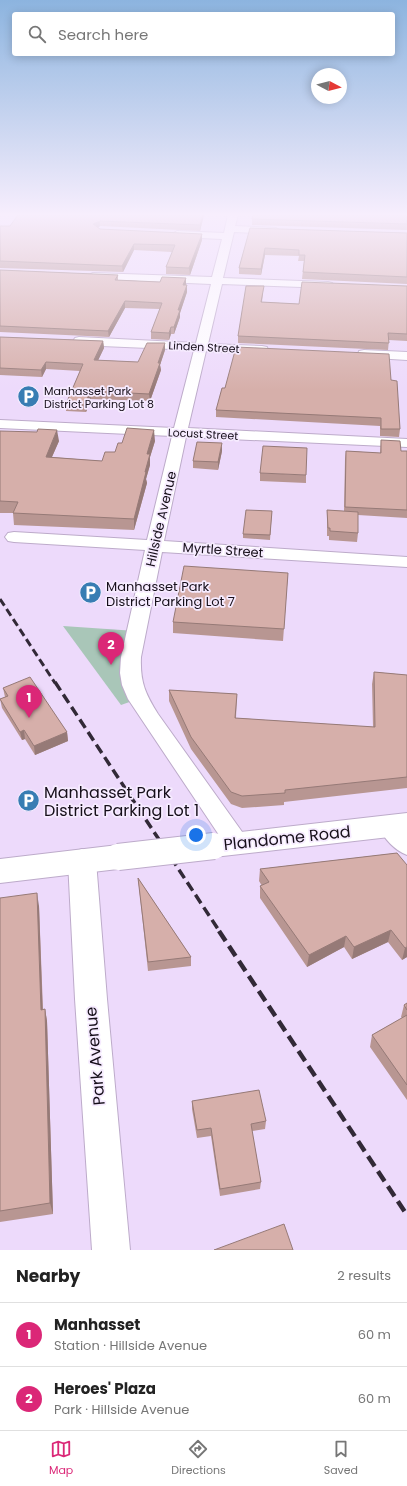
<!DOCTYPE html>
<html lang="en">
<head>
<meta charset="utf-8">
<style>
	:root { --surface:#fff; --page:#f2f2f2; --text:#222; --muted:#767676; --line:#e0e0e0; --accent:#db2777 }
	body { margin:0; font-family:Poppins,sans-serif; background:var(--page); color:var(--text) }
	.compass { position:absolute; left:311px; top:68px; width:36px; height:36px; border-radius:50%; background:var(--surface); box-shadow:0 2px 10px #0003; rotate:97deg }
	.you { position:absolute; left:196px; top:835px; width:14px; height:14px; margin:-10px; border:3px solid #fff; border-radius:50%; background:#1a73e8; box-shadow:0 0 0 6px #1a73e833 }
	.badge { display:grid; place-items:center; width:26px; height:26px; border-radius:50%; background:var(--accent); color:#fff; font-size:13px; font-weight:700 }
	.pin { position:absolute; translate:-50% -33px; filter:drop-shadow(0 1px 2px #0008) }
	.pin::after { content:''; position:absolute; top:21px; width:14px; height:12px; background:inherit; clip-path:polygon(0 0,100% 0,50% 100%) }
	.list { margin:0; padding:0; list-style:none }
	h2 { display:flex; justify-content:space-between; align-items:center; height:52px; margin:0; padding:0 16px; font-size:17px }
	h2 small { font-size:13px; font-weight:400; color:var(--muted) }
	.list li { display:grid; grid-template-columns:26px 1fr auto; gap:12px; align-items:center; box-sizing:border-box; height:64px; padding:0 16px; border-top:1px solid var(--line) }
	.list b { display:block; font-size:15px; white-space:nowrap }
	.list p { margin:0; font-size:13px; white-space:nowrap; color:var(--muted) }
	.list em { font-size:13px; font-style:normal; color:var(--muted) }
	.icon { flex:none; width:22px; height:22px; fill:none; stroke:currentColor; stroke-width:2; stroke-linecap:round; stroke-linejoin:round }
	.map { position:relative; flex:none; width:407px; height:1250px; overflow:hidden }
	.search { position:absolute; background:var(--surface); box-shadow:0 2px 10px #0003; left:12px; right:12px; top:12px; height:44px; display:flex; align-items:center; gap:10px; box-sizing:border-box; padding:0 14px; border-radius:4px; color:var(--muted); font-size:15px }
	.sheet { height:180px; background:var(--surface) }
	nav { display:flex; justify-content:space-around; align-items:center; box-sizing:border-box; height:56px; border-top:1px solid var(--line); background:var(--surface); font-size:11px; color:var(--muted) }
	nav a { display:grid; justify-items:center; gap:2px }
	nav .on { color:var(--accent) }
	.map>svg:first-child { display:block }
	.green { fill:#a9c6b8 }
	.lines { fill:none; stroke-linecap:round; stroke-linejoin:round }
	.minor-casing { stroke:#bdabca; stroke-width:2 }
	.tertiary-casing { stroke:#bdabca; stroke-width:2 }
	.secondary-casing { stroke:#bdabca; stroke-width:2 }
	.minor { fill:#fff; fill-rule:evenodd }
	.tertiary { fill:#fff; fill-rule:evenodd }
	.secondary { fill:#fff; fill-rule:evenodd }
	.rail-far2 { stroke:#322937; stroke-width:3; stroke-dasharray:8 4; stroke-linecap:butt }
	.rail-far1 { stroke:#322937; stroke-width:3.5; stroke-dasharray:10 5; stroke-linecap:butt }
	.rail { stroke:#322937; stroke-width:4.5; stroke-dasharray:12 6; stroke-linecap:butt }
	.secondary-bridge-casing { stroke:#bdabca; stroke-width:28; stroke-linecap:butt }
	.secondary-bridge { stroke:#fff; stroke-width:26 }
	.wall { fill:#b89692 }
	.shaded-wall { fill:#967a77 }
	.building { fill:#d6afaa; stroke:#967a77 }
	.labels { text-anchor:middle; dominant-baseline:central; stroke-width:3.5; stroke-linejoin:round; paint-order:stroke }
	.far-street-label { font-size:11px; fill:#160f1a; stroke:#f6ebff }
	.far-poi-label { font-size:11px; fill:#160f1a; stroke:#f6ebff; text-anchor:start }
	.street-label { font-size:13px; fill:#160f1a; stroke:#f6ebff }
	.poi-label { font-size:13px; fill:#160f1a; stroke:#f6ebff; text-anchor:start }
	.near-poi-label { font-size:16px; fill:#160f1a; stroke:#f6ebff; text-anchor:start }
	.near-street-label { font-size:16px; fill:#160f1a; stroke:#f6ebff }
</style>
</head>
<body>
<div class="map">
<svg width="407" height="1250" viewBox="0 0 407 1250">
	<rect width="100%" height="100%" fill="#eddafb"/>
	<path class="green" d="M63,626l73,5 2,68 -17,6z"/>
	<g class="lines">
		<defs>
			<path id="minor" d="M228,215h10l-3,11 41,2 5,3 -5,3 -42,-2 -11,46 105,4 4,1 2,2 -2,2 -4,1 -106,-4 -14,60 54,2 5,1 1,3 -1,3 -5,1 -56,-3 -18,77 219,11v8l-221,-10 -22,104 243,16v10l-245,-15 -21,105c-1,25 4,36 17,57l87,122 4,7 -4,7 -8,3 -8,-3 -101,-151 -6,-14 -2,-12 1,-16 24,-107 -131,-8 -6,-1 -3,-4 3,-4 6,-1 133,8 25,-104 -172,-8v-8l174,8 20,-78 -115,-5 -4,-1 -2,-3 2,-3 4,-1 117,6 15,-59 -118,-5 -6,-3 6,-3 119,4 10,-38 -45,-2 -5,-3 5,-3 47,2z
				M364,350l43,2v8l-48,-3 -1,-3 1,-3z
				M390,817l8,2 9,10v26c-13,-5 -23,-17 -29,-29l4,-7z"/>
			<path id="tertiary" d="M82,849l10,4 4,8 11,138 23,251h-38l-17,-251 -7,-138 4,-8z"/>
			<path id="secondary" d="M407,813v22l-193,22 -10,-3 -4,-8 4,-8 10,-3z
				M118,845l10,4 4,8 -4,8 -10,4 -118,14v-24z"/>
		</defs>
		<use href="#minor" class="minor-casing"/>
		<use href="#tertiary" class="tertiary-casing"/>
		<use href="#secondary" class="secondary-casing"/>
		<use href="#minor" class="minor"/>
		<use href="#tertiary" class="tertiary"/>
		<use href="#secondary" class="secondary"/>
		<path class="rail-far2" d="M0,599l55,84"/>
		<path class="rail-far1" d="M55,682l165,250"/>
		<path class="rail" d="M219,931l188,284"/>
		<defs>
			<path id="secondary-bridge" d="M118,857l96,-11"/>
		</defs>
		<use href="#secondary-bridge" class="secondary-bridge-casing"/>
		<use href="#secondary-bridge" class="secondary-bridge"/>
	</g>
	<path class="wall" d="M18,215h186l-4,16 -100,-5 -2,2 2,1 102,11 -12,35 -24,-1v-7l6,-15 -38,-2 -11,22 -123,-4v-42h10z
		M407,215v15l-155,-5v-6z
		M250,228l157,5v51l-105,-5 2,-18h-6l1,-5 -34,-1 -4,20 -22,-1v-6z
		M0,270l118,5v5l42,2 26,-4v7l1,7 -7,21v4l-6,17h-3l-2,6 -18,-1v-7l9,-23 -35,-1 -16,29 -109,-5z
		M407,286v55l-18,-1 -1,10 -150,-7v-7l25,-43 -1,9 37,2z
		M0,337l103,4 1,7 -6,12 40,2 27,-12 -5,15 1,5 -11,31 -59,-2 -5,13 -20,-1v-7l14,-33 -34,-2 -4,8 -42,-2z
		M391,380l9,49 -1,8 -19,-1v-10l-164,-9v-7z
		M0,431l59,10 -7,16 50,4 13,-9 7,-9 33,-2 -5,16v8l-4,14 1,4 -13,47 -120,-5 -1,-12h-13z
		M381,440l20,11h6v67l-49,-3v18l-1,9 -28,-2v-4h-2v-26l17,1 1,-52 1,-8 34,2z
		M222,451l-4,19 -25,-2v-7z
		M260,473l46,2v8l-46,-2z
		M272,511l-2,29 -27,-2v-4z
		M288,573l-5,68 -110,-8v-11z
		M374,672l33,3v113l-123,14v3l-42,3 -11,-4 -40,-55 -22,-48v-11l68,4 -1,24 137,9 -1,-43z
		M3,688l64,44 1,9 -33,14 -10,-16 -3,1 -20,-32 -2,-9 5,-2z
		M397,853l10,104 -5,3 -14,-18 -36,17 -8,-12 -37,20 -47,-69v-12h2l-3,-5 1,-12z
		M138,878l53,79v9l-43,5z
		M0,898l39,8 4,103h2l2,12 6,193 -53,8z
		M407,1003v97l-37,-53 2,-12 30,-17 -1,-1 3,-12z
		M192,1101l74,20 -1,8 -13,2 9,51 -1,7 -40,7 -9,-60 -14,2 -5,-29z"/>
	<path class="shaded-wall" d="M203,215h1l-4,16v-6z
		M100,221v5l-6,4 -1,-6z
		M202,234v6l-12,35 -1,-7z
		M134,244v6l-11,22 -1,-6z
		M265,248v7l-4,20v-6z
		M186,278v6l-3,8v-7z
		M187,285v7l-7,21v4l-6,17v-7l4,-17z
		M125,301v7l-16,29 -1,-6z
		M171,327v7l-2,6v-7z
		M103,341l1,7 -9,19 -1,-7z
		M165,343v7l-5,15 1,5 -11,31 -1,-7 9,-31z
		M46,362v7l-4,8 -1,-7z
		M90,391l1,8 -5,13 -1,-7z
		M57,430l2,11 -12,27 -1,-11z
		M154,430l1,11 -5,16v8l-4,14 1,4 -13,47v-11l11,-47 2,-18z
		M222,443v8l-4,19v-8z
		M24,730l1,9 -3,1 -2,-8z
		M67,732l1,9 -33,14 -1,-9z
		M37,893l2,13 4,116 -2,-12z
		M391,930l-3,12 -36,17 2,-12z
		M346,936l-2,11 -37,20 2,-12z
		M407,947v10l-5,3 3,-12z
		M45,1009l2,12 6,193 -3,-11z"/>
	<path class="building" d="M18,215h185l-3,10 -100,-4 -7,3 7,5 102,5 -13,34 -23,-1 9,-22 -41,-1 -12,22 -122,-5v-35h10z
		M253,215h154v9l-155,-5z
		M250,228l157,5v44l-104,-5 2,-17h-6v-5l-34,-2 -4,21 -22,-1z
		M0,270l118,5 -3,5 45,2 2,-5 24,1 -3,7h4l-9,25h2l-6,17h-3l-2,6 -18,-1 11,-29 -37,-2 -17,30 -108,-5z
		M302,282l105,4v48l-19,-1 1,10 -151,-7 8,-50h18l-3,16 38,2z
		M0,337l103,4 -9,19 44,2 9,-19h18l-7,20h2l-11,31 -59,-3 -5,14 -19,-1 17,-40 -37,-2 -5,8 -41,-2z
		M236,347l153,7 2,26 6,1 3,48h-19v-11l-165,-8 6,-22h3z
		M127,428l27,2 -7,24h3l-5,18h1l-12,47 -121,-6 5,-11 -18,-1v-70l37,1 1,-3 19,1 -11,27 56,4 3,-9h10l3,-9h4z
		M381,440l19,1 1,10h6v59l-62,-3 1,-56 35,2z
		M197,442l25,1 -4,19 -25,-1z
		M263,446l44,2 -1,27 -46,-2z
		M246,510l26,1 -2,24 -27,-1z
		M327,510l31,2v21l-28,-2v-3h-2z
		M184,566l104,7 -4,56 -111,-7z
		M374,672l33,3v102l-122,13v3l-43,3 -11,-4 -40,-55 -22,-47 68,4 -2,24 140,9z
		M30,677l37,55 -33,14 -10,-16 -4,2 -20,-33 8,-3 -5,-8z
		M397,853l10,12v82l-2,1 -14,-18 -37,17 -8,-11 -37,19 -49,-69 9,-4 -9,-13z
		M138,878l53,79 -43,5z
		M37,893l4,117 4,-1 5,194 -50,8v-313z
		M407,1003v7l-3,-5z
		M407,1015v70l-35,-50z
		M259,1090l7,31 -15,3 10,58 -41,7 -9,-61 -14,2 -5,-29z
		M284,1224l9,26h-79z"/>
	<linearGradient id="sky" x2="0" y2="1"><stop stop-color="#8cb4df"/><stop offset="0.55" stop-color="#f7eefd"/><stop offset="1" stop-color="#f7eefd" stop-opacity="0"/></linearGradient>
	<rect width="407" height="390" fill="url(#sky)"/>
	<defs>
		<symbol id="parking-disc" viewBox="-11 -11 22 22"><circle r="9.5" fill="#387db3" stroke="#f6ebff"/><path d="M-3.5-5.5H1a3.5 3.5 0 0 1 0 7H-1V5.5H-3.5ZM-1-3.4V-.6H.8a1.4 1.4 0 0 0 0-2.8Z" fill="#fff"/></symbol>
	</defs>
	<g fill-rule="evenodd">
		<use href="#parking-disc" x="16" y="384" width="25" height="25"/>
		<use href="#parking-disc" x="78" y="580" width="25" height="25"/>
		<use href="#parking-disc" x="16" y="788" width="25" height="25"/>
	</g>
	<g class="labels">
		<g class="far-street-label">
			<text transform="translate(204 347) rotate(3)">Linden Street</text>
			<text transform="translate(203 434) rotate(3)">Locust Street</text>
		</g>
		<g class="far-poi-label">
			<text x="44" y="391">Manhasset Park<tspan x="44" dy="13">District Parking Lot 8</tspan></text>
		</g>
		<g class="street-label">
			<text transform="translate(161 519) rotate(-77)">Hillside Avenue</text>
			<text transform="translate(223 550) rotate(4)">Myrtle Street</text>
		</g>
		<g class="poi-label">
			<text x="106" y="586">Manhasset Park<tspan x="106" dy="15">District Parking Lot 7</tspan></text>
		</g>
		<g class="near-poi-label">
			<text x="44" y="792">Manhasset Park<tspan x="44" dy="18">District Parking Lot 1</tspan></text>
		</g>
		<g class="near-street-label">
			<text transform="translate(287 838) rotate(-6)">Plandome Road</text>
			<text transform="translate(95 1056) rotate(-95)">Park Avenue</text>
		</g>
	</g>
</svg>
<svg class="compass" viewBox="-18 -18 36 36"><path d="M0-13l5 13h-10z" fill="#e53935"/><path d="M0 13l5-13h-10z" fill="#767676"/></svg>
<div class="you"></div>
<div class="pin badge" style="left:29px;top:718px">1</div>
<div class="pin badge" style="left:111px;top:665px">2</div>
<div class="search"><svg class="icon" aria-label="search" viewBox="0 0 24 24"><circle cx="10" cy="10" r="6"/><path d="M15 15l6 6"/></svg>Search here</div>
</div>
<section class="sheet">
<h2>Nearby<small>2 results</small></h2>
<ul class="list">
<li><span class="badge">1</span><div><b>Manhasset</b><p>Station · Hillside Avenue</p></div><em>60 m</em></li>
<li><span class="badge">2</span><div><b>Heroes' Plaza</b><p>Park · Hillside Avenue</p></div><em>60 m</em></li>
</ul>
</section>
<nav>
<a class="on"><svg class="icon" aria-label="map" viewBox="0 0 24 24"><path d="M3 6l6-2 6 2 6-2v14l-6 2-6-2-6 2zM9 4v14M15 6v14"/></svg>Map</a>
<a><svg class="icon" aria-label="directions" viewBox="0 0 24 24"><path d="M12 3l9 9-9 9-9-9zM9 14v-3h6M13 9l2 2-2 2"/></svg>Directions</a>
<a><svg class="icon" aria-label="saved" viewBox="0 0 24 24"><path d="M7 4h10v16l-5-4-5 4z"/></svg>Saved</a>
</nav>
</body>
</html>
